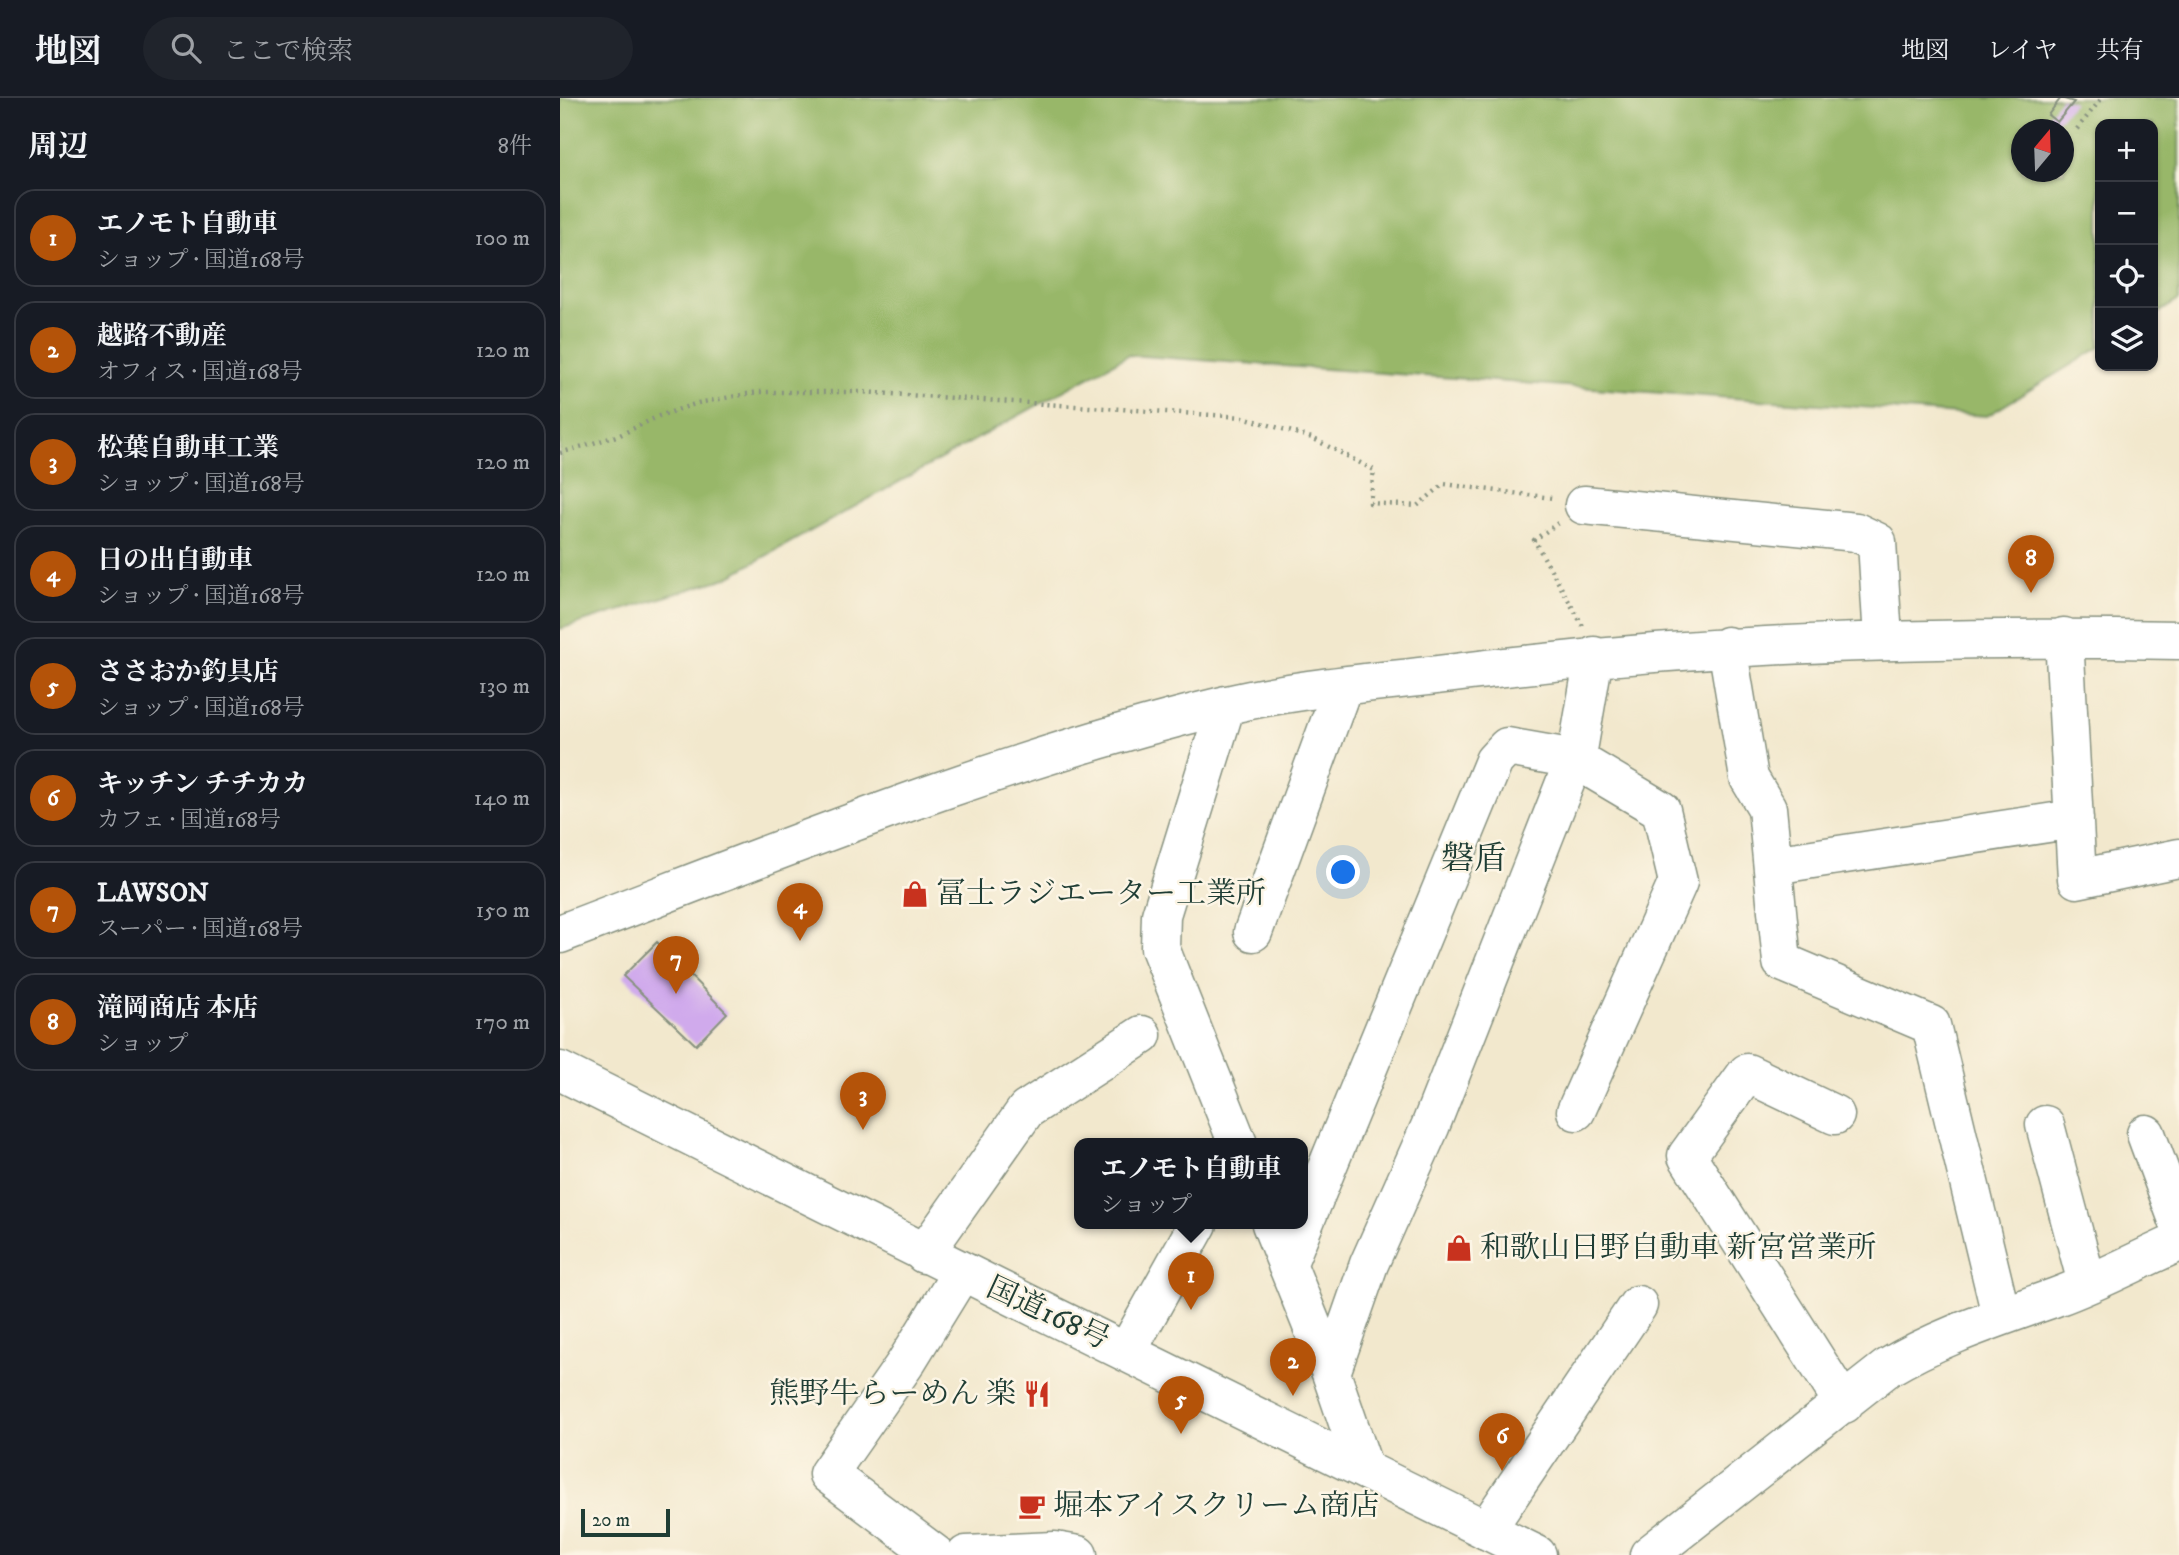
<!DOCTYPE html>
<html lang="ja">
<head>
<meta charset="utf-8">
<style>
	:root { --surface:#171b24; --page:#20242c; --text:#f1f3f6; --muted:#9ea1a6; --line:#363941; --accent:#b45309 }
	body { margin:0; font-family:"IM FELL DW Pica","Noto Serif JP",serif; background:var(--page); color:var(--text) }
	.controls { position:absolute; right:21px; top:21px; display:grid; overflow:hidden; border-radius:14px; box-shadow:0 2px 5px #0004 }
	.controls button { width:63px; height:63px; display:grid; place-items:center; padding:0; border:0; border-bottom:2px solid var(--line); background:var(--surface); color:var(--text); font:35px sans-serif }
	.compass { position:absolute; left:1451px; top:21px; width:63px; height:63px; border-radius:50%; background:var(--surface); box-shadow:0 2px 5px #0004; rotate:19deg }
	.scale { position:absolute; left:21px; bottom:18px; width:89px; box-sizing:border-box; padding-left:7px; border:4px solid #1f3d34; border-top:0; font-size:19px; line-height:24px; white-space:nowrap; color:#1f3d34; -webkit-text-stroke:5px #fcf5e5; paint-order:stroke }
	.you { position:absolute; left:784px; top:775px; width:24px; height:24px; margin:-18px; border:5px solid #fff; border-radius:50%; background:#1a73e8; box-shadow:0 0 0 10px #1a73e833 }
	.badge { display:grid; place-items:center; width:46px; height:46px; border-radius:50%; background:var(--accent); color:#fff; font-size:23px; font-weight:700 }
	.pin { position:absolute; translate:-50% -58px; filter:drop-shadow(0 2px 4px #0008) }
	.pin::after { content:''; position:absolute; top:37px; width:24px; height:21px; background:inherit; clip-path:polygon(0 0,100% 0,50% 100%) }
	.popup { position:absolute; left:514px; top:1040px; width:234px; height:91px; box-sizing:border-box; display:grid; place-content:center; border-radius:14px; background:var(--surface); filter:drop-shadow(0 2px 5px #0005); font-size:23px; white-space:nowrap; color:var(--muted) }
	.popup b { font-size:26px; color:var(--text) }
	.popup::after { content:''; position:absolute; left:50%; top:100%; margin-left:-14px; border:14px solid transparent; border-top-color:var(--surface) }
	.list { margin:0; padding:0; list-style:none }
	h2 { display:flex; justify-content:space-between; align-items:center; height:91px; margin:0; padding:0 28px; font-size:30px }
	h2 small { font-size:23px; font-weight:400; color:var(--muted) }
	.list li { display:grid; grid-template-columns:46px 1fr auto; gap:21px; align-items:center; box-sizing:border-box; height:98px; margin:0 14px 14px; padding:0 14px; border:2px solid var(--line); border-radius:21px }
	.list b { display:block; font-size:26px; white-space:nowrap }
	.list p { margin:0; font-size:23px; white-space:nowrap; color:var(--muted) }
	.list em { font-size:23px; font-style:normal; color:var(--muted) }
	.icon { flex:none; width:38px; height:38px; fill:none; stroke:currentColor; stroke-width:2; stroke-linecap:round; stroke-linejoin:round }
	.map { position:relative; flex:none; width:1619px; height:1457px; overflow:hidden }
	header { display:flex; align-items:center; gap:42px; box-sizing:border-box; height:98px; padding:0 35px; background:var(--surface); border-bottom:2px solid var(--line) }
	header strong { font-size:33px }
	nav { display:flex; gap:38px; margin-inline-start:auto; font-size:24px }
	.search { width:490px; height:63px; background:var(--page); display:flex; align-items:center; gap:18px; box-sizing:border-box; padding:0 24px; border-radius:38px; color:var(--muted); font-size:26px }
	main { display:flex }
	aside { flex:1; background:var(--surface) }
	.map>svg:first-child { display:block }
	.forest { fill:#98b769; stroke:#5c7a4e; stroke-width:2; fill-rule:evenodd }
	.building { fill:#d0aaec }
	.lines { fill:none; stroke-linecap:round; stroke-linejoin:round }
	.minor-casing { stroke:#889280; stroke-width:41 }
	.highway-casing { stroke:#889280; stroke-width:41 }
	.path { stroke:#889280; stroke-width:4.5; stroke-dasharray:2 5; stroke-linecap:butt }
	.minor { stroke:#fff; stroke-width:38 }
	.highway { stroke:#fff; stroke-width:38 }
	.labels { text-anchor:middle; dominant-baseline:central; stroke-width:5; stroke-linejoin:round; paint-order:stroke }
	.poi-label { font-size:30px; fill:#1f3d34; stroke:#fcf5e5; text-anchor:start }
	.street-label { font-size:30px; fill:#1f3d34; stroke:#fcf5e5 }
	.quarter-label { font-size:33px; fill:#1f3d34; stroke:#fcf5e5 }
</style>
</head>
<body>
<header>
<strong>地図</strong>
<div class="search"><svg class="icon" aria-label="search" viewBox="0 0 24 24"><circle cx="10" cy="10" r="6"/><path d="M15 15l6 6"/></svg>ここで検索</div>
<nav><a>地図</a><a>レイヤ</a><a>共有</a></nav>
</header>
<main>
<aside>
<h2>周辺<small>8件</small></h2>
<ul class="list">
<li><span class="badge">1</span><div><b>エノモト自動車</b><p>ショップ · 国道168号</p></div><em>100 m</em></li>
<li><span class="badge">2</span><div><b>越路不動産</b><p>オフィス · 国道168号</p></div><em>120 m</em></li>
<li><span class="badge">3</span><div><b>松葉自動車工業</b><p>ショップ · 国道168号</p></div><em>120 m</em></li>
<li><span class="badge">4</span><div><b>日の出自動車</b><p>ショップ · 国道168号</p></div><em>120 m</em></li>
<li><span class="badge">5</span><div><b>ささおか釣具店</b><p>ショップ · 国道168号</p></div><em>130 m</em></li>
<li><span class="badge">6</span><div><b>キッチン チチカカ</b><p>カフェ · 国道168号</p></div><em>140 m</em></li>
<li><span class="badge">7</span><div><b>LAWSON</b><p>スーパー · 国道168号</p></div><em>150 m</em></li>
<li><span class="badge">8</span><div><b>滝岡商店 本店</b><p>ショップ</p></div><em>170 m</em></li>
</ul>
</aside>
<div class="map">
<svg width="1619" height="1457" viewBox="0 0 1619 1457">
	<rect width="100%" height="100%" fill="#fcf5e5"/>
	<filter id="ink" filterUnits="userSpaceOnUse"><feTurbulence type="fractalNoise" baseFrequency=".0143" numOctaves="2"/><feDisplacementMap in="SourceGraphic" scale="14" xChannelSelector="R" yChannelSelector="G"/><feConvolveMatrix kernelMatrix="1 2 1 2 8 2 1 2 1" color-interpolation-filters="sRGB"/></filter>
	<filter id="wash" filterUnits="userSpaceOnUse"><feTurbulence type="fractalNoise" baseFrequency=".00686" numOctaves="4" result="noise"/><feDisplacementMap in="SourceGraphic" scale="28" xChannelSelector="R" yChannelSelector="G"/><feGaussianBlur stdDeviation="1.57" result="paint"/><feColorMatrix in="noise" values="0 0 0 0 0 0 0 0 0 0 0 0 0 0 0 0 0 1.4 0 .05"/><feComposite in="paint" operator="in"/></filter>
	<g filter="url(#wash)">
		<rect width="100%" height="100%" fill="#f2e8cd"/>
		<path class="forest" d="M0,0h1619v202l-26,16v-192h-53v223l-113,69 -859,-61 -402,223 -166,51zM1462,32h42v42h-42z"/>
		<g id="blocks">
			<path class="building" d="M1501,0l13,4 -17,20 -9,-7z
				M97,844l70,71 -31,32 -73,-69z"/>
		</g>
	</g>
	<g filter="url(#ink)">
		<use href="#blocks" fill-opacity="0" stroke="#889280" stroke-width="2"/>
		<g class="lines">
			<defs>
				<path id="minor" d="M1024,407l272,27 21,10 6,97
					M1504,539l13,242 102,-21
					M1167,548l22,132 18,30 15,154 149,63 70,290
					M666,607l-65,210 -1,33 78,196
					M1213,767l301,-46
					M693,834l90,-246
					M0,836c218,-83 436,-173 663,-228 78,-19 160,-24 239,-34 239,-29 477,-37 717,-32
					M1275,1017l-88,-42 -60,83 157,248
					M1485,1027l42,158
					M1586,1036l33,89
					M711,1126l60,149
					M364,1156l102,-144 116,-75
					M727,1167l207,-504 13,-14 68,12 86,51 17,72 -102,229
					M567,1253l71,-127
					M804,1371l-33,-96 38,-109 61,-137 148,-377 16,-94
					M926,1432l152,-225
					M376,1457l-108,-81 77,-110 56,-91
					M406,1457l89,-4 23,4
					M1089,1457l238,-187c53,-32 111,-50 169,-71 42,-15 82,-37 123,-55"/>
				<path id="highway" d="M0,973c325,163 651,323 977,484"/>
			</defs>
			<use href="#minor" class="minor-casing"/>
			<use href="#highway" class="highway-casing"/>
			<path class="path" d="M1517,31l25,-31
				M0,355l60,-18 39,-19 39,-13 60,-11h103l382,25 69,21 62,32 -4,33 47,3 27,-22 108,14
				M998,425l-24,17 49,86"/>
			<use href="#minor" class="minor"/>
			<use href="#highway" class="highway"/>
		</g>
	</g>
	<defs>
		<symbol id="shop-bare" viewBox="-9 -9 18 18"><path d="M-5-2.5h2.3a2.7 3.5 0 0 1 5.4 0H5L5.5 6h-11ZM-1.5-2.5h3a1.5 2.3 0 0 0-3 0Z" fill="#c8321e" stroke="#fcf5e5" stroke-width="2.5" paint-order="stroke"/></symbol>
		<symbol id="restaurant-bare" viewBox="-9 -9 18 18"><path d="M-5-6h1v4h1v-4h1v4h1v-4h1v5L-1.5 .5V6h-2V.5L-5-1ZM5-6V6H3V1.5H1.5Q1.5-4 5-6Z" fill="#c8321e" stroke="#fcf5e5" stroke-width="2.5" paint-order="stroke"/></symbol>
		<symbol id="cafe-bare" viewBox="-9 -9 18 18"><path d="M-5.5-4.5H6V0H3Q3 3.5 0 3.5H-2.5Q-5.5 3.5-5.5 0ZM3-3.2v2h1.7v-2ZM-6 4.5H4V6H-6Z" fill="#c8321e" stroke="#fcf5e5" stroke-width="2.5" paint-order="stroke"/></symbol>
	</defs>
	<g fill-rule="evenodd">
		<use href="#shop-bare" x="336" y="777" width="38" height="38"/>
		<use href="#shop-bare" x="880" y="1131" width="38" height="38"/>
		<use href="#restaurant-bare" x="458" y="1277" width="38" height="38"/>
		<use href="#cafe-bare" x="453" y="1389" width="38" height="38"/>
	</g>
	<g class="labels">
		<g class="poi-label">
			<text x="376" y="796">冨士ラジエーター工業所</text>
			<text x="920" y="1150">和歌山日野自動車 新宮営業所</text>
			<text x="456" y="1296" text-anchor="end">熊野牛らーめん 楽</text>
			<text x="493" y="1408">堀本アイスクリーム商店</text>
		</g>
		<g class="street-label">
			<text transform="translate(488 1216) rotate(25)">国道168号</text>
		</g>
		<g class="quarter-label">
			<text x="914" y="761">磐盾</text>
		</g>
	</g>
</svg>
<div class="controls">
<button>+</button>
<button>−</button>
<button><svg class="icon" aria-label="locate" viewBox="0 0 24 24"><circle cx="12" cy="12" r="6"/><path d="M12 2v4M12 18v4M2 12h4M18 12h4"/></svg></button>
<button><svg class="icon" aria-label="layers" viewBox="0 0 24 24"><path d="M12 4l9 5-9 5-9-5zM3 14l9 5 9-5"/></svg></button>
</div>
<svg class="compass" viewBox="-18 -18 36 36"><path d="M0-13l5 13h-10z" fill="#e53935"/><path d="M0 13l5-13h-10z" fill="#9ea1a6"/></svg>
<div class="scale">20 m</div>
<div class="you"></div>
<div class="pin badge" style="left:631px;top:1212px">1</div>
<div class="popup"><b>エノモト自動車</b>ショップ</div>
<div class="pin badge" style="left:733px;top:1298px">2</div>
<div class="pin badge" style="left:303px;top:1032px">3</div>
<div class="pin badge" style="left:240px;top:843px">4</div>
<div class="pin badge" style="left:621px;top:1336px">5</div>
<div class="pin badge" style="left:942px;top:1373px">6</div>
<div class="pin badge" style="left:116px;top:896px">7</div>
<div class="pin badge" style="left:1471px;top:495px">8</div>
</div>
</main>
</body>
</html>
